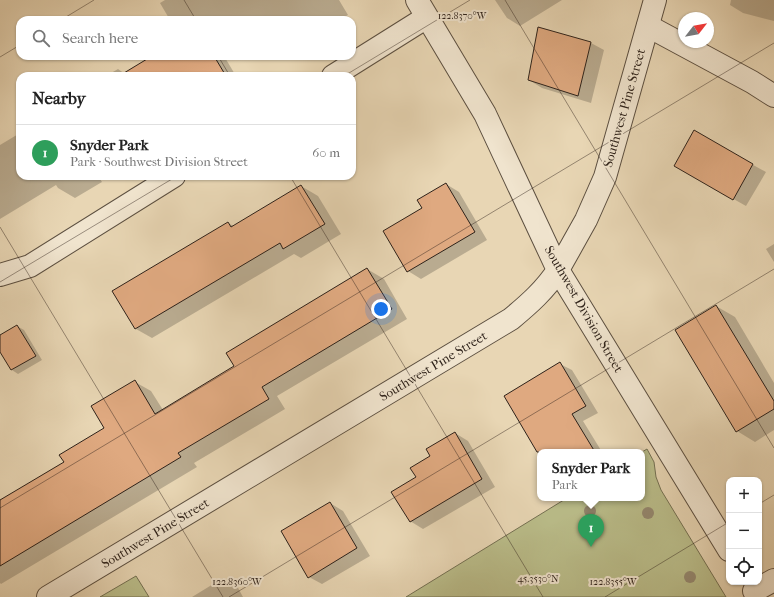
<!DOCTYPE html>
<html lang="en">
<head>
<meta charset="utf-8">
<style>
	:root { --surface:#fff; --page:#f2f2f2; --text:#222; --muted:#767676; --line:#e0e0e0; --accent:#8f2418 }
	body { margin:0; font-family:"IM FELL French Canon",serif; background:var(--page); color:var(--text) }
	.controls { position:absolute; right:12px; bottom:12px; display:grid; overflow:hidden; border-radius:8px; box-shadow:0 1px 3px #0004 }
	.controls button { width:36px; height:36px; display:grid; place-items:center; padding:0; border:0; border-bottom:1px solid var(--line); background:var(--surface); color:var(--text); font:20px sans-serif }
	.compass { position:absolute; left:678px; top:12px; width:36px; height:36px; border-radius:50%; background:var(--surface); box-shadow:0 1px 3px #0004; rotate:59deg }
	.you { position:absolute; left:381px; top:309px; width:14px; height:14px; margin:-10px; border:3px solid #fff; border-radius:50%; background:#1a73e8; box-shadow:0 0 0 6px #1a73e833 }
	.badge { display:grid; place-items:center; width:26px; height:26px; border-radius:50%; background:var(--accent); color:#fff; font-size:13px; font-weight:700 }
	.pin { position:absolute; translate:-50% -33px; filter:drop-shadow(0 1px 2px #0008) }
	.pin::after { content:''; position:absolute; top:21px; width:14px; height:12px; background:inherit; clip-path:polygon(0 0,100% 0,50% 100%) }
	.popup { position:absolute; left:537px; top:449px; width:108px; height:52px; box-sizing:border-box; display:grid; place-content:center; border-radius:8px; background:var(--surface); filter:drop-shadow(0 1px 3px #0005); font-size:13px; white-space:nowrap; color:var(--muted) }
	.popup b { font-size:15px; color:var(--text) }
	.popup::after { content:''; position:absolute; left:50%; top:100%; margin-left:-8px; border:8px solid transparent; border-top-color:var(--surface) }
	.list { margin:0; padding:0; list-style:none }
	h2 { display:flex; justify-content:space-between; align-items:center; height:52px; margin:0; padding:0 16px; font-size:17px }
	h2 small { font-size:13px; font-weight:400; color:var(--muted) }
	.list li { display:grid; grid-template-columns:26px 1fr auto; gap:12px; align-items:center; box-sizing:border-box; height:56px; padding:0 16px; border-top:1px solid var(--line) }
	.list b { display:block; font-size:15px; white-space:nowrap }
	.list p { margin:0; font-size:13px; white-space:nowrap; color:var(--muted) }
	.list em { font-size:13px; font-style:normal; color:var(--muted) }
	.icon { flex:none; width:22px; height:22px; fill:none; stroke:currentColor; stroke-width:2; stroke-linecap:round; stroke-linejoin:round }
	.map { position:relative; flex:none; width:774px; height:597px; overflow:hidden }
	.search { position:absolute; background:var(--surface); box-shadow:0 1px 3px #0004; left:16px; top:16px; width:340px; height:44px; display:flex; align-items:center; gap:10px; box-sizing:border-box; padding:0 14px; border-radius:12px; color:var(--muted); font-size:15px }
	.panel { position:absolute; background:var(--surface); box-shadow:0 1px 3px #0004; left:16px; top:72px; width:340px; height:108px; border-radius:12px }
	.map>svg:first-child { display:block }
	.green { fill:#babd8a; stroke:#747052 }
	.shadow { fill:#0003 }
	.building { fill:#dfa980; stroke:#2e221a }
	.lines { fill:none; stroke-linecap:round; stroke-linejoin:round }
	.minor-casing { stroke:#5c4f40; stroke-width:24 }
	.tertiary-casing { stroke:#5c4f40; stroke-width:24 }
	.minor { stroke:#f0e4ce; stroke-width:22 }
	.tertiary { stroke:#f0e4ce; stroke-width:22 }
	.tree { fill:#95886f }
	.ticks { fill:none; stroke:#2e221a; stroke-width:1; stroke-opacity:0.45 }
	.labels { text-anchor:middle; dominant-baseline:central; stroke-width:4; stroke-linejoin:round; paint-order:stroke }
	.street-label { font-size:13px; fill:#2e221a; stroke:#f0e4ce }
	.ticks-label { font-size:10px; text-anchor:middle; fill:#2e221a; stroke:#f0e4ce; stroke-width:4; stroke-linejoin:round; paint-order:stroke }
</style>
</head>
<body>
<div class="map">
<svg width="774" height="597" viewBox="0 0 774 597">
	<rect width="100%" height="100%" fill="#e8d6b4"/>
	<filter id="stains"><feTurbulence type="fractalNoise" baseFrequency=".005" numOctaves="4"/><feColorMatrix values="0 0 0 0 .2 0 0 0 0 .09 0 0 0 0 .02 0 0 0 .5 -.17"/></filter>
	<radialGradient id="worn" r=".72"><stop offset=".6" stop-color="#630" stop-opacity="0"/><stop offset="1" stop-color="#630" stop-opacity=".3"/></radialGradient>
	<path class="green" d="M647,449l7,13 2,15 5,13 65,107h-320l161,-99h75v-46z
		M136,576l13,21h-49z"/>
	<path class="shadow" d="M165,0h174l9,15 -9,5h-169l-10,-17z
		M495,0h67l-42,26 -13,-8z
		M731,0h43v21l-31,-8 -13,-8z
		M538,28l53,15 13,7 -13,53 -49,-15 -13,-8z
		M154,56h70l12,20h-130l12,-7 7,5z
		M694,132l72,40 -20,34 -71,-40z
		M20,133v43h78l4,6 -27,16 -17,-10 -2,-3 -56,34v-74z
		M446,184l13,8 28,48 -66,39 -13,-8 -24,-40 39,-23z
		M301,186l17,10 23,38 -40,24 -7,-4 -142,84 -16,-9 92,-106 6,3z
		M774,244v18l-8,-13z
		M367,269l17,10 23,40 -130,77 8,13 -91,54 3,4 -196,117 -1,-1v-82l65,-39 41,-34 29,-46 16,9 12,19 72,-43z
		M716,306l19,11 39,66v47l-19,12 -18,-11z
		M17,326l7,4 18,30 -24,14 -6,-4 -12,-20v-14z
		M560,364l12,6 26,43 -15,8 19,31h-41z
		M455,433l13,8 27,46 -72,42 -13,-8 7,-43 15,-21z
		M330,503l13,8 27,45 -48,28 -13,-7z
		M223,578l14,8 6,11h-51z"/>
	<path class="building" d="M538,27l53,15 -13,54 -50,-16z
		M152,56h62l12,20h-107z
		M694,130l59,34 -20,36 -59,-34z
		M446,183l29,49 -68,40 -24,-41 39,-23 -5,-8z
		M301,185l24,39 -42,25 -3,-6 -145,86 -23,-38 116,-69 3,5z
		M367,268l25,41 -130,78 7,12 -91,54 3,4 -181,109v-66l64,-38 -5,-7 45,-27 -13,-22 44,-26 20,34 79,-48 -8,-13z
		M716,305l58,96v8l-38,23 -61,-102z
		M17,325l19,31 -25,14 -11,-18v-17z
		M560,362l26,44 -14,8 23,38h-58l-33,-56z
		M455,432l27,47 -72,43 -19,-30 25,-15 -6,-9 20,-12 -4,-7z
		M330,502l27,46 -49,30 -27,-47z"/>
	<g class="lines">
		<defs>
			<path id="minor" d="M417,0l68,114 73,156 171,280
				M648,26l104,56 22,14
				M333,76l94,-59
				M0,275l30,-9 144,-90
				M754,591l20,-11
				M48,597l463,-278c18,-15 34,-29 47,-49"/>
			<path id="tertiary" d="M558,270l28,-50 19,-43 50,-177"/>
		</defs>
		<use href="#minor" class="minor-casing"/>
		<use href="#tertiary" class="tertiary-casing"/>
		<use href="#minor" class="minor"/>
		<use href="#tertiary" class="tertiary"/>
	</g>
	<g class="tree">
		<circle cx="590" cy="511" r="6"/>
		<circle cx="648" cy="513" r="6"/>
		<circle cx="690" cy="577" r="6"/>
	</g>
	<path class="ticks" d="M184,0l12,20M505,0l269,448M61,20l33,-20M218,56l12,20M0,57l20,-12M344,76l126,-76M290,176l253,421M0,227l223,370M0,282l177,-106M759,504l15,-9M0,508l774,-465M229,597l545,-328M605,597l124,-75"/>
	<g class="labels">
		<g class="street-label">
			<text transform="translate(624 108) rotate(-74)">Southwest Pine Street</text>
			<text transform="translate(584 309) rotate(60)">Southwest Division Street</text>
			<text transform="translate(433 366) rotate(-31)">Southwest Pine Street</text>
			<text transform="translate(155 533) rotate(-31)">Southwest Pine Street</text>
		</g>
	</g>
	<g class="ticks-label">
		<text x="462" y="19">122.8370°W</text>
		<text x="538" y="582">45.3530°N</text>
		<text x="237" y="585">122.8360°W</text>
		<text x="613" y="585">122.8355°W</text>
	</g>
	<rect width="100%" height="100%" filter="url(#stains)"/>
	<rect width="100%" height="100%" fill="url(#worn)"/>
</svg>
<div class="controls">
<button>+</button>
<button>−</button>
<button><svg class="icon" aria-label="locate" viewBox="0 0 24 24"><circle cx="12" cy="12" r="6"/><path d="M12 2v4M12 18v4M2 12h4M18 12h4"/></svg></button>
</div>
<svg class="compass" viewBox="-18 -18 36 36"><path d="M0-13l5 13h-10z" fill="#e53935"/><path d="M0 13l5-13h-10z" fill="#767676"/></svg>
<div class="you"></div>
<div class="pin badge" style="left:591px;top:547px;background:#2e9e5b">1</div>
<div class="popup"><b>Snyder Park</b>Park</div>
<div class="search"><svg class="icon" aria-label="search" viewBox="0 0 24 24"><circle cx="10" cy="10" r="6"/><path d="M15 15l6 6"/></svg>Search here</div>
<section class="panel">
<h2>Nearby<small></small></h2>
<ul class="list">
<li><span class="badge" style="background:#2e9e5b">1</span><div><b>Snyder Park</b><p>Park · Southwest Division Street</p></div><em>60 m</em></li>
</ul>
</section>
</div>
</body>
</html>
